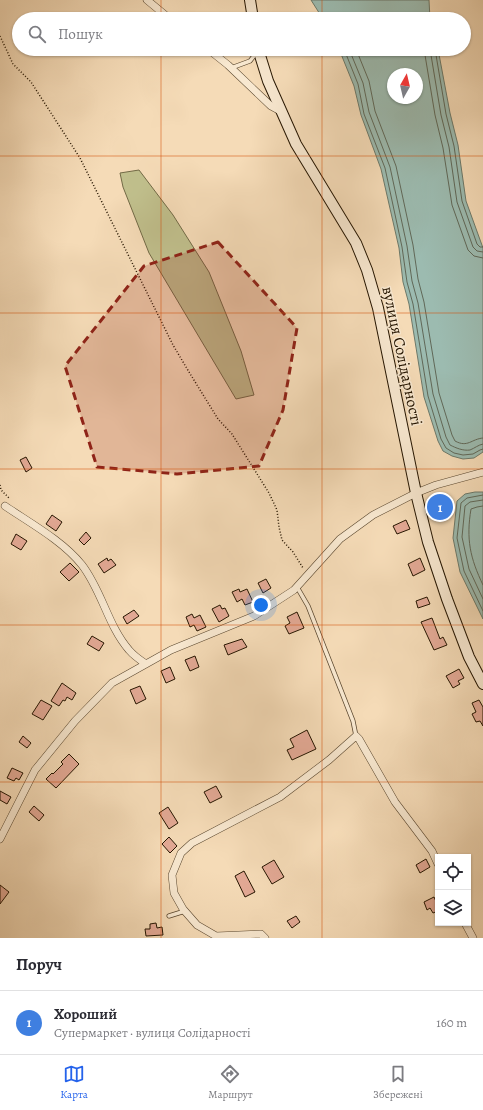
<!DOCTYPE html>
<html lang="uk">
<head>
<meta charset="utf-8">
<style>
	:root { --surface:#fff; --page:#f7f7f7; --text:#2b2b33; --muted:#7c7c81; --line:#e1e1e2; --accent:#2563eb }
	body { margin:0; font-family:Alegreya,serif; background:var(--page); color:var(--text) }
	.controls { position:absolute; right:12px; bottom:12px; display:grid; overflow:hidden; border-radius:0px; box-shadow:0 1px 3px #0004 }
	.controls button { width:36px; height:36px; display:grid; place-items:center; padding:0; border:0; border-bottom:1px solid var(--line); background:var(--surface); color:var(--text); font:20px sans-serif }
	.compass { position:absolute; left:387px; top:68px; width:36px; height:36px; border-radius:50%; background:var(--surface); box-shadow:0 1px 3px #0004; rotate:8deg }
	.you { position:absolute; left:261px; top:605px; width:14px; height:14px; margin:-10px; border:3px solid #fff; border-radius:50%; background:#1a73e8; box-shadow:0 0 0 6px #1a73e833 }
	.badge { display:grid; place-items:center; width:26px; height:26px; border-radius:50%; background:var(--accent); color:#fff; font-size:13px; font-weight:700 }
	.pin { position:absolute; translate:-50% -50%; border:2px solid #fff; box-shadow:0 1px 4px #0006 }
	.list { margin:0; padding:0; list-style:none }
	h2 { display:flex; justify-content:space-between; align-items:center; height:52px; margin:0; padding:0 16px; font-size:17px }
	h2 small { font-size:13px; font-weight:400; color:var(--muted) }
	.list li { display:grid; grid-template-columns:26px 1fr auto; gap:12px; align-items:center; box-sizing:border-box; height:64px; padding:0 16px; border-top:1px solid var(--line) }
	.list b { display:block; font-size:15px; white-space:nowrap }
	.list p { margin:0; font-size:13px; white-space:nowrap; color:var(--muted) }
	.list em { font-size:13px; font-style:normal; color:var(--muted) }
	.icon { flex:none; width:22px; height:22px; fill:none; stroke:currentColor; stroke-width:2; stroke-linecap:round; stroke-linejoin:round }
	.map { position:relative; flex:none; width:483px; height:938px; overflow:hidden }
	.search { position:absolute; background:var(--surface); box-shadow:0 1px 3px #0004; left:12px; right:12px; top:12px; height:44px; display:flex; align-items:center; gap:10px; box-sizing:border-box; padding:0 14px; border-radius:22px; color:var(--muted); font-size:15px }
	.sheet { height:116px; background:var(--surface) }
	nav { display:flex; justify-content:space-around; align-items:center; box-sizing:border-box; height:56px; border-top:1px solid var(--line); background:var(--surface); font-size:11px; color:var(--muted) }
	nav a { display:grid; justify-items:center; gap:2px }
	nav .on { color:var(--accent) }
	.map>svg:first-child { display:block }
	.green { fill:#c0bf8c; stroke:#726a46 }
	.water { fill:#9cbbb0; stroke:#6c796a; fill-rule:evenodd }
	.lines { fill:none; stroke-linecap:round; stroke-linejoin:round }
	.shore { stroke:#606858; stroke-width:1 }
	.building { fill:#e3a995; stroke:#251500 }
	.lane-casing { stroke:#59462e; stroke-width:5 }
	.street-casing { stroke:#59462e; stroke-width:8 }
	.secondary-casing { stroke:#251500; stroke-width:12 }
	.path { stroke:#251500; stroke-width:1.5; stroke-dasharray:1 2; stroke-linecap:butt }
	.lane { stroke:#f8e8d0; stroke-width:3.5 }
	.street { stroke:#f8e8d0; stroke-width:7 }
	.secondary { stroke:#f8e8d0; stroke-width:10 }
	.marked { fill:#8f2418; fill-opacity:0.2; stroke:#8f2418; stroke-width:3; stroke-dasharray:8 5; stroke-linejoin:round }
	.grid { fill:none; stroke:#d4520b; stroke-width:1; stroke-opacity:0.55 }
	.labels { text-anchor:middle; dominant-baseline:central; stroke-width:3; stroke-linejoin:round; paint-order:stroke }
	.street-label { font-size:16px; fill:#251500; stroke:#f8e8d0 }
</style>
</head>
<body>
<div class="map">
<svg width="483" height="938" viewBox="0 0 483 938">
	<rect width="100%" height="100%" fill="#f5dbb7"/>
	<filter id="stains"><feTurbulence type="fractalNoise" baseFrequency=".005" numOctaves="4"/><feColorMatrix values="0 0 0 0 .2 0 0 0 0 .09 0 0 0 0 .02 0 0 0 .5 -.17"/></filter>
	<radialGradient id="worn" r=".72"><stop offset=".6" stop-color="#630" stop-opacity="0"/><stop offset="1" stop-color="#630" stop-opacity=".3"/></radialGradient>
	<path class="green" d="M139,170l34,45 36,57 32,79 13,44 -18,4 -87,-146 -26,-66 -3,-14z"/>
	<path class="water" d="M311,0h118l1,19h-107z
		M339,49h99l12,64 8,32 8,56 17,47v204l-9,6 -11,1 -11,-3 -9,-5 -5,-10 -14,-44 -15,-93 -6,-22 -4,-34 -18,-79 -20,-54 -7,-29zM393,74h24v24h-24z
		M475,492h8v127l-23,-47 -7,-34 4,-37 8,-7z"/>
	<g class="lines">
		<path class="shore" d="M344,49l14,35 6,30 21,54 17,79 5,35 6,22 15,92 13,43 5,9 8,5 9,2 10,-1 7,-4 3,-1
			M349,49l14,34 6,29 21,55 17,79 5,35 6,22 15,91 13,43 4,8c6,3 13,6 20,5 5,-2 8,-5 13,-6
			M356,49l13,32 6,30 21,55 17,79 5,34 6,23 15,91 13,42 3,6c13,7 16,-2 28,-3
			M424,49l11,66 8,33 9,57 16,45 6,6 9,2
			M430,49l11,66 8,32 8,55 16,45 4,4 6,1
			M435,49l11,65 8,32 8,55 15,43 3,3h3
			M483,495l-16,3 -6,5 -4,35 7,33 19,40
			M483,500l-13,2 -5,4 -3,31 7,32 14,30
			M483,506l-6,1 -6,2c-5,30 -1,49 12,76"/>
	</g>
	<path class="building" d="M26,457l6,11 -6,4 -6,-12z
		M443,502l3,8 -9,2 -3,-7z
		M52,515l10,7 -6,9 -10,-7z
		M406,520l4,9 -13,5 -4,-8z
		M86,532l5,6 -7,7 -5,-5z
		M16,534l11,7 -6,9 -10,-6z
		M107,558l1,3 3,-2 5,6 -12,8 -6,-9z
		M420,558l5,12 -12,6 -5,-12z
		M70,563l9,9 -10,9 -9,-9z
		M266,579l5,9 -8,5 -5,-10z
		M239,589l1,3 7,-3 6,13 -8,3 -3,-6 -5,3 -5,-10z
		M427,597l3,7 -12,4 -2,-7z
		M220,605l2,4 3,-1 4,8 -10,6 -7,-13z
		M134,610l5,6 -12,8 -4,-7z
		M297,612l7,16 -15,6 -4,-8 5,-3 -3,-6z
		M192,614l2,4 6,-3 6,12 -9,4 -3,-6 -4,2 -4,-10z
		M432,618l8,21 3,-2 4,8 -13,5 -13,-28z
		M92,636l12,7 -5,8 -12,-7z
		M242,639l5,8 -19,8 -4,-10z
		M195,656l4,11 -9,4 -5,-11z
		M170,667l5,12 -9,4 -5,-12z
		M459,669l5,9 -6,3 2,3 -7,4 -7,-12z
		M62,683l14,10 -4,7 -5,-3 -2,4 -2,-1 -4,6 -8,-5z
		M140,686l6,13 -10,5 -6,-14z
		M41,700l11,6 -9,14 -11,-6z
		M479,700l4,7v19l-3,-5 -4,1 -4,-8 4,-2 -4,-9z
		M307,730l9,19 -24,11 -5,-10 7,-3 -4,-8z
		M23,736l8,7 -4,5 -8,-6z
		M69,754l10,10 -23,24 -10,-9 6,-6 1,1 10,-10 -2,-2z
		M12,768l11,5 -4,7 -3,-2 -2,3 -7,-3z
		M216,786l6,11 -12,6 -6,-11z
		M0,791l11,6 -4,7 -7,-4z
		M34,806l10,9 -5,6 -10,-9z
		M168,807l10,16 -9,6 -10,-16z
		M169,837l8,9 -7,7 -8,-9z
		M426,859l4,8 -10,6 -4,-8z
		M274,860l10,17 -12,7 -10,-17z
		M244,871l11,21 -10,5 -10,-21z
		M0,885l9,7 -9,12z
		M434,897l4,9v5l-5,2 -3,-5 -3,2 -3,-8z
		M296,916l4,6 -8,6 -5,-7z
		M156,923l1,5 5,-1 1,8 -17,1 -1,-7h5v-5z"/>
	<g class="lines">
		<defs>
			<path id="lane" d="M231,68l19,-7 7,-9
				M297,587l11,19 45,115 3,15
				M169,916l16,-5"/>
			<path id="street" d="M147,0l23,19
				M208,49l20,16 43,41 11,6
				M5,506c25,17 58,35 77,59 20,26 26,61 47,85 5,6 11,10 17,14
				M0,839l35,-69 40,-49 37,-38 59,-33 83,-34 40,-26 46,-51 33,-24 43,-22 20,-8 47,-13
				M465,923l8,15
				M265,938l-4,-4 -45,2 -19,-11 -14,-16 -9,-16 -2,-18 9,-22 11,-10 88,-46 49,-37 27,-24 3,3 36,63 37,49 6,13"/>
			<path id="secondary" d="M250,0l3,19
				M258,49l10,32 28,63 60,99 11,27 11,38 38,185 12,49 19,57 22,58 14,27"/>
		</defs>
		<use href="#lane" class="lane-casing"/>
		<use href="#street" class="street-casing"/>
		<use href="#secondary" class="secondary-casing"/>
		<path class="path" d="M0,36l13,28 18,18 49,76 93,187 16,27 29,47 14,15 37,59 8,17 2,17 3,13 11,12 10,16
			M0,485l1,5 9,9"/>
		<use href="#lane" class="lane"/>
		<use href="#street" class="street"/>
		<use href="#secondary" class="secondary"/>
	</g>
	<path class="marked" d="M218,242l79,86 -14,82 -24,56 -82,8 -80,-7 -32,-101 79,-100z"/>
	<path class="grid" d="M161,0v19M322,0v19M161,49v889M322,49v889M0,156h483M0,313h483M0,469h483M0,625h483M0,782h483"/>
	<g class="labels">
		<g class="street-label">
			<text transform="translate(402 356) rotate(78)">вулиця Солідарності</text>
		</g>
	</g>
	<rect width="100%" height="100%" filter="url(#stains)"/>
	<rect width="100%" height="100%" fill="url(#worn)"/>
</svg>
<div class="controls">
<button><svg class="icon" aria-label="locate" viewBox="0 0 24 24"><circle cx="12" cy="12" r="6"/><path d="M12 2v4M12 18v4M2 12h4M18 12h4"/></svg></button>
<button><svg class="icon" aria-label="layers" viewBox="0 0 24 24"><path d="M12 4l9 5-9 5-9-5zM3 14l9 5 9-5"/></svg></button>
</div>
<svg class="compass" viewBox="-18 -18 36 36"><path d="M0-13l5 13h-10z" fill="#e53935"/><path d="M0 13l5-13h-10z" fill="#7c7c81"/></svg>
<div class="you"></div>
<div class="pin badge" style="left:440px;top:507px;background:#3f7fe0">1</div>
<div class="search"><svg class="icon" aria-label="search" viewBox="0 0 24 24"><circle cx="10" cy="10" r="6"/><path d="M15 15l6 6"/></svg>Пошук</div>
</div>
<section class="sheet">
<h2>Поруч<small></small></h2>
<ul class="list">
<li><span class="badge" style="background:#3f7fe0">1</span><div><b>Хороший</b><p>Супермаркет · вулиця Солідарності</p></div><em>160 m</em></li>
</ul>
</section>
<nav>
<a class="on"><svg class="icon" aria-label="map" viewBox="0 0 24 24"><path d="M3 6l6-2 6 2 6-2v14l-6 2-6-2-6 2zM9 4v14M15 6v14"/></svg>Карта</a>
<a><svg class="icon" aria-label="directions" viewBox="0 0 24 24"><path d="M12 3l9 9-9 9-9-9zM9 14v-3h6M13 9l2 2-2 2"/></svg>Маршрут</a>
<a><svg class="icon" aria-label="saved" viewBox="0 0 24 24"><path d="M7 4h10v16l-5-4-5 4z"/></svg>Збережені</a>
</nav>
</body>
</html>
